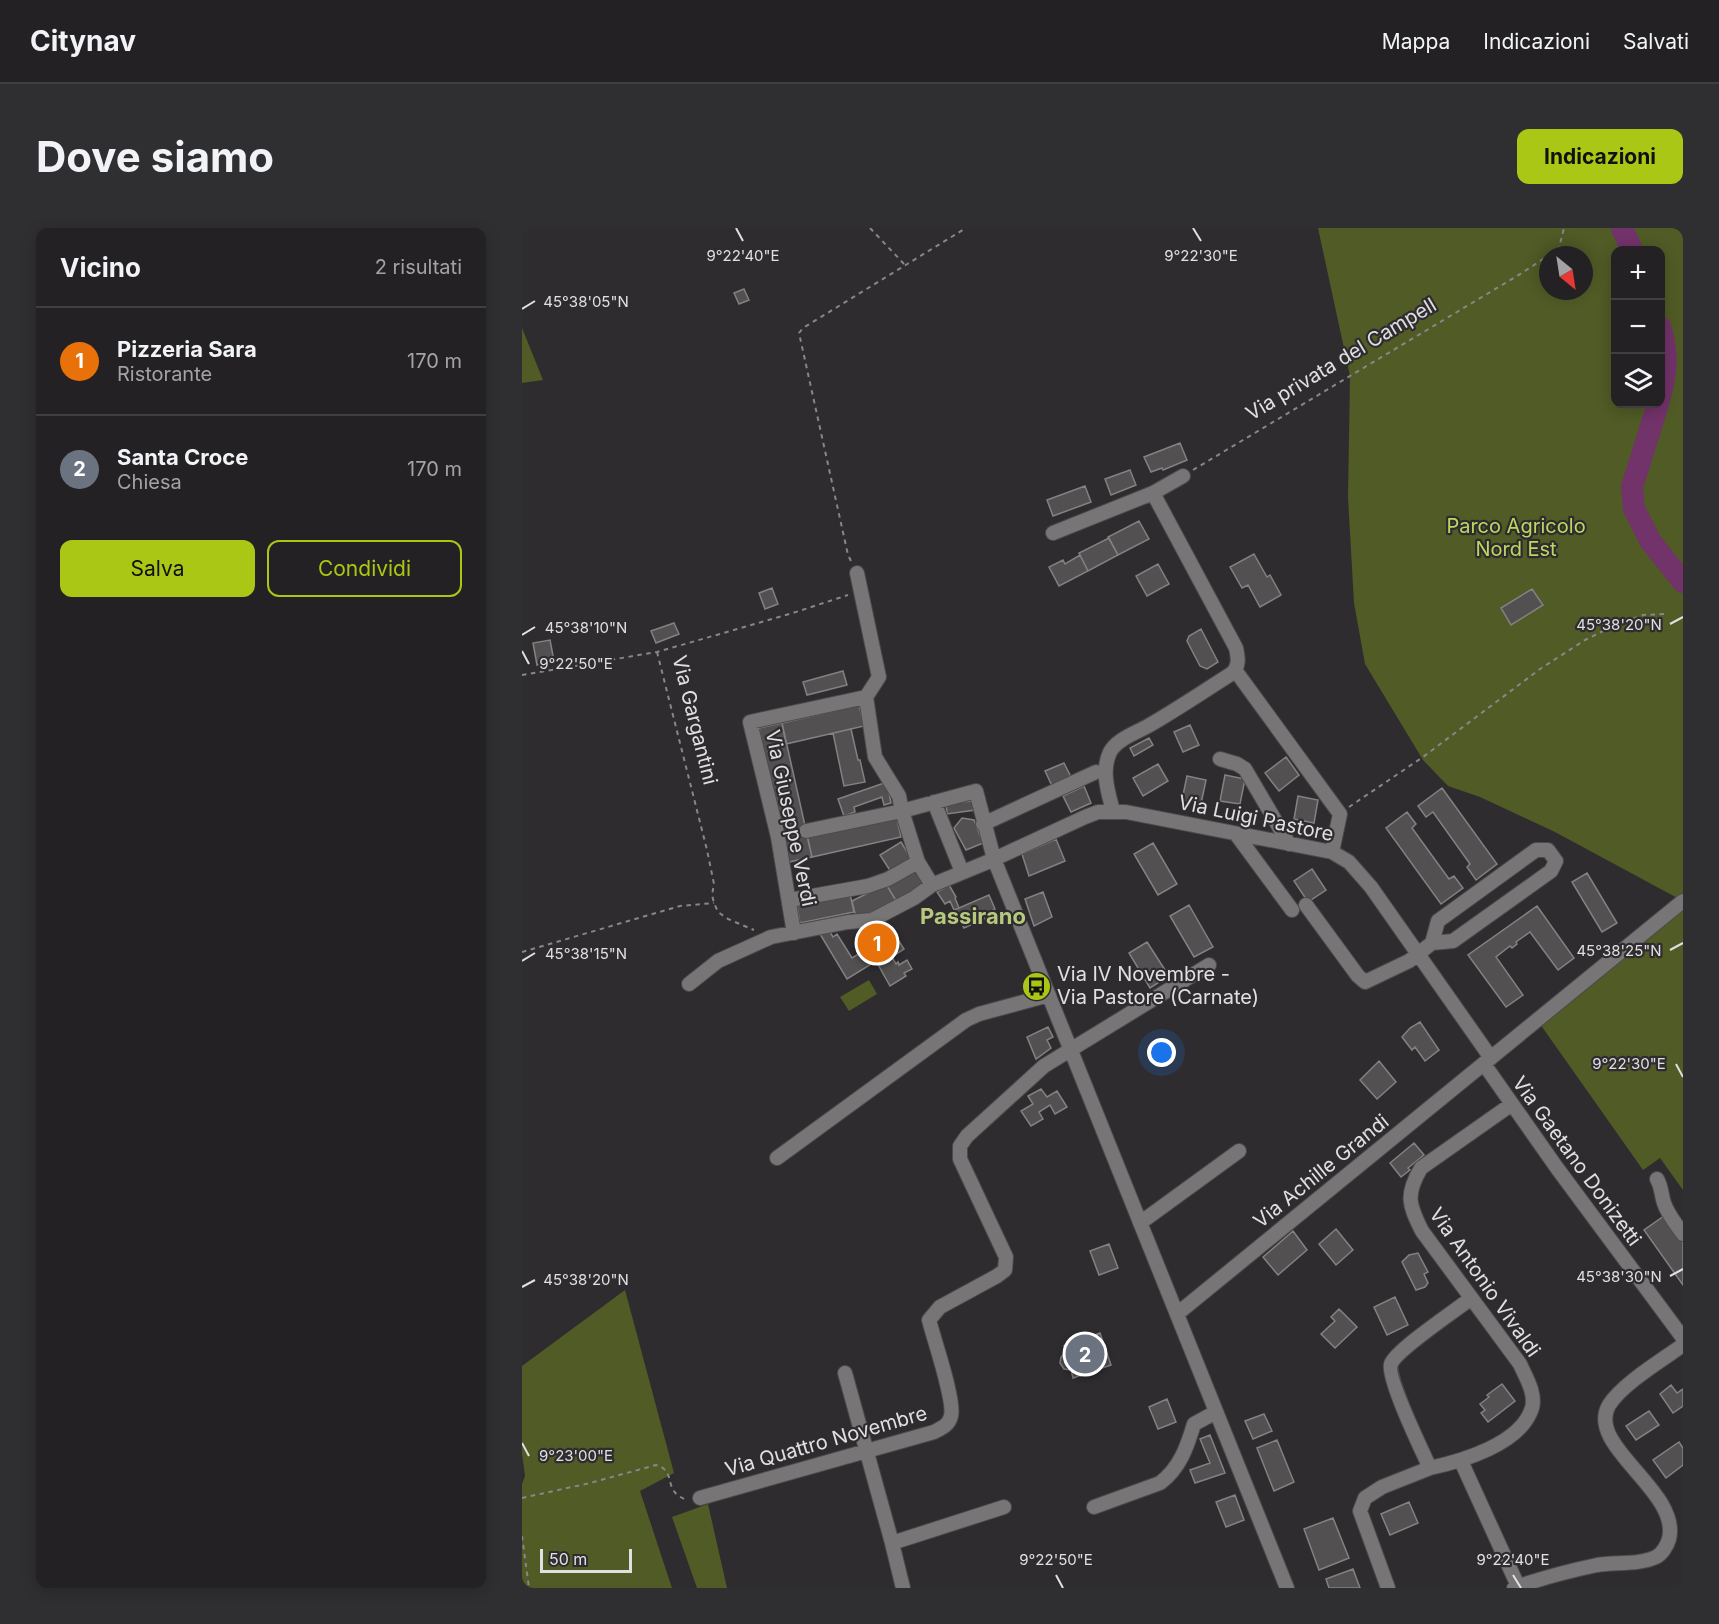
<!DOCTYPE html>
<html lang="it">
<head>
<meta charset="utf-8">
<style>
	:root { --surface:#232123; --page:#2f2e30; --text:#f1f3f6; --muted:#a3a3a6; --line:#403e41; --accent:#abc716 }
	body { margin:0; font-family:Inter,sans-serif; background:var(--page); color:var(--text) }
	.controls { position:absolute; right:18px; top:18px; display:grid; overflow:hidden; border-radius:12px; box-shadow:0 3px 15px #0003 }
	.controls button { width:54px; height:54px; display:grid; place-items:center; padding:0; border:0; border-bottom:2px solid var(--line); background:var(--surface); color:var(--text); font:30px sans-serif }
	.compass { position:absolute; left:1017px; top:18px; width:54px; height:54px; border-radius:50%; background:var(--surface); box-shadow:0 3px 15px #0003; rotate:150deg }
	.scale { position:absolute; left:18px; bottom:15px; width:92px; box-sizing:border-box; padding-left:6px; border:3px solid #e1dfe1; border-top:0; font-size:16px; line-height:21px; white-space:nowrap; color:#e1dfe1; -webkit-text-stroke:4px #2f2c2f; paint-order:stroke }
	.you { position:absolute; left:640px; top:825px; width:21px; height:21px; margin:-15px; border:4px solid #fff; border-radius:50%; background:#1a73e8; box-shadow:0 0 0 9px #1a73e833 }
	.badge { display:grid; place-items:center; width:39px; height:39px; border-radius:50%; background:var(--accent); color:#fff; font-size:20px; font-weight:700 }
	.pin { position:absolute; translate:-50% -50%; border:3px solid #fff; box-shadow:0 2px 6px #0006 }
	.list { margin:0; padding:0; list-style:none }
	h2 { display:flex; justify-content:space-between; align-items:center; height:78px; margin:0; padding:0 24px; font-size:26px }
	h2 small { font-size:20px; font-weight:400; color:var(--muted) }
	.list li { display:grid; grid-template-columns:39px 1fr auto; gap:18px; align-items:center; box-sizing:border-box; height:108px; padding:0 24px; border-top:2px solid var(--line) }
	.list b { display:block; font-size:22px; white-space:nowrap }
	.list p { margin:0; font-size:20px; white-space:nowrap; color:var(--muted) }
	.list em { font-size:20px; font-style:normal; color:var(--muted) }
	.actions { display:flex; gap:12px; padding:18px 24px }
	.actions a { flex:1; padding:14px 0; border:2px solid var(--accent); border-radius:12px; text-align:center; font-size:21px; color:var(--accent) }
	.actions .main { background:var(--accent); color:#111 }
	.icon { flex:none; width:33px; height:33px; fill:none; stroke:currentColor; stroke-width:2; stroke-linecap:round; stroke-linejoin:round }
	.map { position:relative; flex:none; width:1161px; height:1360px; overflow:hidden; border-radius:12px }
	header { display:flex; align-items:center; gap:36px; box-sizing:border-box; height:84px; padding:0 30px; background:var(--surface); border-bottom:2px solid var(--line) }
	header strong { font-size:28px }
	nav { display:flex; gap:33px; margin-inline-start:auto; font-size:21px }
	.intro { display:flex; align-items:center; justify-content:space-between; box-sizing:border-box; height:144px; padding:0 36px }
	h1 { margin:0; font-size:42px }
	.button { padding:15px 27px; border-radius:12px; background:var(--accent); color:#111; font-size:21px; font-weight:700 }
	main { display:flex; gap:36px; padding:0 36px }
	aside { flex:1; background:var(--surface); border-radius:12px; box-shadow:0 3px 15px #0003 }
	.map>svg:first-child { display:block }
	.green { fill:#505b26; fill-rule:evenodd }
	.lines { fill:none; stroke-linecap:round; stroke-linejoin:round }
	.river { stroke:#72326a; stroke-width:22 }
	.building { fill:#535052; stroke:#848183; stroke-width:1.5 }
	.minor-tunnel { stroke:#4a474a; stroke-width:14; stroke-dasharray:14 7; stroke-linecap:butt }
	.minor-casing { stroke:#4c4a4c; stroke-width:16 }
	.path { stroke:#888688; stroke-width:2; stroke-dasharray:4.5 4.5; stroke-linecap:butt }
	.minor { stroke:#787577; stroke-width:14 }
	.ticks { fill:none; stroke:#e1dfe1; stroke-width:2 }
	.labels { text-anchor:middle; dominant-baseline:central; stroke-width:4.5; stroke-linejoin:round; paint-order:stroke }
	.street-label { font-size:20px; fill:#e1dfe1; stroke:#2f2c2f }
	.park-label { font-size:20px; fill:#bdd660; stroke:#2f2c2f }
	.poi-label { font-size:20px; fill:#e1dfe1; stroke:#2f2c2f; text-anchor:start }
	.quarter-label { font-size:22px; font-weight:bold; fill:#b7c97e; stroke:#2f2c2f }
	.ticks-label { font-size:15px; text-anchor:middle; fill:#e1dfe1; stroke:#2f2c2f; stroke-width:4.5; stroke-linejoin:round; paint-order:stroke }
</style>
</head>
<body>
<header>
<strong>Citynav</strong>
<nav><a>Mappa</a><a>Indicazioni</a><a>Salvati</a></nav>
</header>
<div class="intro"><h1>Dove siamo</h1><a class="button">Indicazioni</a></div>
<main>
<aside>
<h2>Vicino<small>2 risultati</small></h2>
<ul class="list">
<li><span class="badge" style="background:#e8710a">1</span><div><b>Pizzeria Sara</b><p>Ristorante</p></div><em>170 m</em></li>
<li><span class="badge" style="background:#6b7280">2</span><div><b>Santa Croce</b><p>Chiesa</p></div><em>170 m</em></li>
</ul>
<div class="actions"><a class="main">Salva</a><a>Condividi</a></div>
</aside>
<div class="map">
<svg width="1161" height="1360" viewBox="0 0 1161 1360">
	<rect width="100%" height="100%" fill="#2f2c2f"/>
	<path class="green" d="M796,0h365v962l-23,-32 -17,12 -103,-146 141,-124 -126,-68 -75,-35 -32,-11 -25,-26 -58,-96 -11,-61 -6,-106 2,-121zM1094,22h44v154h-44zM1026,27h36v36h-36z
		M0,100l21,52 -21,3z
		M347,752l8,14 -28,17 -9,-14z
		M103,1062l49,183 -34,18 32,97h-150v-104l3,-8 -3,-22v-88z
		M186,1276l19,84h-30l-25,-71z"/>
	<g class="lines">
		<path class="river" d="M1100,0l10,22
			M1138,99c8,23 7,46 0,69
			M1136,176l-26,83 2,22 17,33 32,40"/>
	</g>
	<path class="building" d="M222,61l5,11 -10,4 -5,-11z
		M658,215l7,17 -24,10 -1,-2 -11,4 -7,-15z
		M608,242l6,15 -25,10 -6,-16z
		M563,258l6,16 -38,14 -6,-16z
		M617,293l10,18 -31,16 -10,-18z
		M587,310l9,17 -30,16 -9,-18z
		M732,326l13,23 3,-2 11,20 -21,12 -12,-22 -6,3 -12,-21z
		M558,327l8,16 -29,15 -10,-19 14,-7 2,4z
		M636,336l11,20 -22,12 -11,-20z
		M250,360l6,16 -13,5 -6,-16z
		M1010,361l11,16 -32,20 -10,-17z
		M152,395l5,11 -23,9 -5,-12z
		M679,401l17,33 -11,7 -7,-3 -13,-25 2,-5z
		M28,412l4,21 -17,4 -4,-22z
		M321,443l4,14 -40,10 -4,-13z
		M337,477l5,21 -78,18 -4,-21z
		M260,495l30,134 -23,5 -30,-134z
		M668,497l9,20 -16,7 -9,-20z
		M329,501l7,31h2l5,22 -21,4 -11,-53z
		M627,510l4,7 -19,11 -4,-8z
		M764,529l13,18 -20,16 -14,-18z
		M542,535l8,16 -19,9 -8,-17z
		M636,536l10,17 -25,15 -10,-18z
		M703,547l20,4 -5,25 -20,-3z
		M665,548l19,4 -5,24 -19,-4z
		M365,554l4,21 -7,2 -2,-8 -28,10 1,5 -11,4 -6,-17z
		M562,558l7,17 -20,9 -8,-16z
		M920,560l55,76 -21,16 -9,-13 3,-3 -37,-52 -7,5 -8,-11z
		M776,568l20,4 -4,23 -20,-4z
		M451,573l2,9 -28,4 -1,-11z
		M885,584l9,12 -4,4 37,51 5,-3 9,12 -22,16 -55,-76z
		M374,587l5,22 -89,20 -5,-21z
		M440,590l12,2 9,23 -17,7 -12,-22z
		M534,611l9,22 -36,15 -7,-22z
		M379,614l11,18 -21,12 -11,-17z
		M631,615l24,41 -19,11 -24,-41z
		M392,640l12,17 -28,19 -12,-20z
		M790,641l14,21 -18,12 -14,-21z
		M1065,645l30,50 -15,9 -30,-50z
		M364,656l12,20 -42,14 -4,-17z
		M427,657l7,12 -1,1 4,10 -5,2 -4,-9 -5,3 -8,-12z
		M521,664l9,25 -18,9 -9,-27z
		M328,666l4,18 -54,11 -3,-18z
		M467,667l6,14 -2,1 2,4 -31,14 -10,-18z
		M667,677l24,42 -19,10 -24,-41z
		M1015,678l37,52 -16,12 -28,-38 -14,10 1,2 -5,4 -2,-2 -14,11 27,38 -17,12 -38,-52z
		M308,704l3,5 4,-3 15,24 42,-25 10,16 -12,8 4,7 2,-2 1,3 8,-5 5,9 -8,4 2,3 -16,10 -14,-25 -29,18 -27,-45z
		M625,714l22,34 -19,12 -21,-35z
		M898,794l19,28 -14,11 -10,-14 -3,3 -10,-13 8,-9z
		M526,799l5,10 -6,3 4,8 -15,11 -9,-22z
		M857,833l17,21 -19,17 -17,-19z
		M519,861l6,8 10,-6 10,16 -12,7 -5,-9 -11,7 4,7 -12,7 -10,-15 12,-7 -5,-8z
		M892,915l10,12 -16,13 2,2 -9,7 -11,-14z
		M1142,988l19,26v43l-39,-55z
		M814,1001l17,21 -17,15 -17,-21z
		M771,1003l14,19 -29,25 -15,-18z
		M587,1016l9,24 -19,7 -9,-24z
		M896,1025l10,19 -4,2 4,9 -3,4 -9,3 -14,-28 7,-7z
		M873,1069l13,28 -21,10 -13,-28z
		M817,1081l18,18 -22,21 -14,-14 14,-13 -4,-4z
		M578,1105l11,32 -38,13 -2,-8 -7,-1 -4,-6 1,-6 6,-5 -3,-6z
		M980,1156l13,17 -27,21 -7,-9 4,-3 -5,-6 9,-7 -2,-2z
		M1149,1157l6,8 6,-4v17l-10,7 -13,-19z
		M645,1171l9,23 -18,7 -9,-22z
		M1127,1183l10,14 -23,15 -10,-14z
		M742,1186l8,17 -19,8 -8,-18z
		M688,1207l15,38 -30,10 -5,-13 20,-7 -10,-24z
		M755,1212l17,42 -20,9 -17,-43z
		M1157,1214l4,6v17l-17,13 -13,-18z
		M713,1267l9,25 -18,7 -10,-25z
		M887,1274l9,21 -28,12 -9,-21z
		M811,1290l16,40 -30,12 -15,-41z
		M831,1341l7,19h-31l-3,-9z"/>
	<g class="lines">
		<path class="minor-tunnel" d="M262,608l22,-5"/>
		<defs>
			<path id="minor" d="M531,305l100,-40 30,-17
				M335,345l22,104 -13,20 9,60 24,39 3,15 16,51 14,23
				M713,442l105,144 -8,38
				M698,531l17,5 8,5 44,75
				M412,574l28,70
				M591,583c-5,-19 -12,-40 -3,-59 7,-13 26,-19 38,-26 28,-16 56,-35 83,-52 9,-7 7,-17 5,-26l-83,-155
				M461,596l113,-52
				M284,603l96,-20 74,-20 18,68 293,729
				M714,606l56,76
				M268,672l78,-14 20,-7 30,-17
				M784,677l52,71 7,6 44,-21 23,-18 6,-22 98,-71h12l8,11 -5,10 -98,70 -21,2
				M272,705l-16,-96 -28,-115 116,-25
				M167,756l29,-23 53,-24 77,-15 24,-2 42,-22 18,-13 58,-24 95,-44 13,-5h28l206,40 17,10 22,25 120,171
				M962,836l73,104 126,170
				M255,930l189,-138 13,-6 70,-19
				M1135,951c5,9 4,15 7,24 4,12 12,21 19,31
				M618,995l99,-72
				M655,1086l506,-413
				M323,1145l47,170
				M939,1233l57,125
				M908,1240c32,-7 91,-24 102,-60 4,-15 -6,-30 -12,-44l-98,-133c-13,-26 -17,-36 -1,-63l91,-64
				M178,1270l234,-66c8,-4 15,-7 17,-16 4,-16 -17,-76 -22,-96l11,-13 57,-31 8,-6 1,-13 -46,-98v-13l7,-10 77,-70 165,-101
				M572,1279l66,-24c20,-15 27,-36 34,-59l22,-12
				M381,1360l-11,-45 112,-36
				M866,1360l-28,-77 5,-13 17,-11 48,-19c-7,-15 -44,-92 -39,-104 5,-14 64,-53 79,-65
				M992,1360c27,-10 55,-17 83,-23 19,-3 42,0 59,-8 6,-3 11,-11 13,-18 12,-48 -84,-93 -60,-134 13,-21 53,-45 74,-60"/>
		</defs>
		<use href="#minor" class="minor-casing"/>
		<path class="path" d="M348,0l35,37
			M1027,27l10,-7 5,-20
			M671,242l324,-194 31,-20
			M329,333l-3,-6 -49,-222 4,-5 163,-100
			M135,424l50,198 7,34 -2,11 2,8 4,9 10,7 26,11
			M0,447l135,-23 136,-39 55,-18
			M827,579l74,-50 117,-88 45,-29 26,-13 32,-12 22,-1
			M0,724l158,-46 34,-3
			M0,1270l68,-15 66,-18c22,6 5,26 31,35
			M0,1308l7,52"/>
		<use href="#minor" class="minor"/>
	</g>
	<path class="ticks" d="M214,0l7,13M671,0l8,13M0,81l13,-8M1148,396l13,-7M0,407l13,-8M0,423l7,13M1148,722l13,-7M0,733l13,-8M1154,836l7,13M1148,1048l13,-7M0,1059l13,-7M0,1215l7,13M534,1347l7,13M991,1347l8,13"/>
	<defs>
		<symbol id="bus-disc" viewBox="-11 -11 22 22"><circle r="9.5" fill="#abc716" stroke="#2f2c2f"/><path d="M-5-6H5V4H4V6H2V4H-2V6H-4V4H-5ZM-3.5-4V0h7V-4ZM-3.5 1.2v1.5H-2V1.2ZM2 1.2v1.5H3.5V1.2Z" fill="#111"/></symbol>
	</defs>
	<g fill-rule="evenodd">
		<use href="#bus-disc" x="498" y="742" width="33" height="33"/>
	</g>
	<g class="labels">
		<g class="street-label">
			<text transform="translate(819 131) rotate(-31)">Via privata del Campell</text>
			<text transform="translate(173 492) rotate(76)">Via Gargantini</text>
			<text transform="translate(269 590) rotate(78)">Via Giuseppe Verdi</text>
			<text transform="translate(734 590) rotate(12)">Via Luigi Pastore</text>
			<text transform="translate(1055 933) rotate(54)">Via Gaetano Donizetti</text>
			<text transform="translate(799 943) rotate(-39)">Via Achille Grandi</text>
			<text transform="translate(963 1054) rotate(55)">Via Antonio Vivaldi</text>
			<text transform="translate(304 1213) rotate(-16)">Via Quattro Novembre</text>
		</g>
		<g class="park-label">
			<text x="994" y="298">Parco Agricolo<tspan x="994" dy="23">Nord Est</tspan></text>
		</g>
		<g class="poi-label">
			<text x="535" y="746">Via IV Novembre -<tspan x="535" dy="23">Via Pastore (Carnate)</tspan></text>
		</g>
		<g class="quarter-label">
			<text x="451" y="688">Passirano</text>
		</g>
	</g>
	<g class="ticks-label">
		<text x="221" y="33">9°22'40"E</text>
		<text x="679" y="33">9°22'30"E</text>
		<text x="64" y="79">45°38'05"N</text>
		<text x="1097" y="402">45°38'20"N</text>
		<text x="64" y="405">45°38'10"N</text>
		<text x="54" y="441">9°22'50"E</text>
		<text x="1097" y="728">45°38'25"N</text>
		<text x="64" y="731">45°38'15"N</text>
		<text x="1107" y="841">9°22'30"E</text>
		<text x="1097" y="1054">45°38'30"N</text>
		<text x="64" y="1057">45°38'20"N</text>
		<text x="54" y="1233">9°23'00"E</text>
		<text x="534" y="1337">9°22'50"E</text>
		<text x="991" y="1337">9°22'40"E</text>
	</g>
</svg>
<div class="controls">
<button>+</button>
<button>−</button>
<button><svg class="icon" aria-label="layers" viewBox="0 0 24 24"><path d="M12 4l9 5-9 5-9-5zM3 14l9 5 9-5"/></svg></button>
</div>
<svg class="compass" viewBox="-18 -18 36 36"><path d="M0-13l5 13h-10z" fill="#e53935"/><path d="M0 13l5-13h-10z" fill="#a3a3a6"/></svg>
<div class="scale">50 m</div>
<div class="you"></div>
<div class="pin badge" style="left:355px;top:715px;background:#e8710a">1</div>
<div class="pin badge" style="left:563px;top:1126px;background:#6b7280">2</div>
</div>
</main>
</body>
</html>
